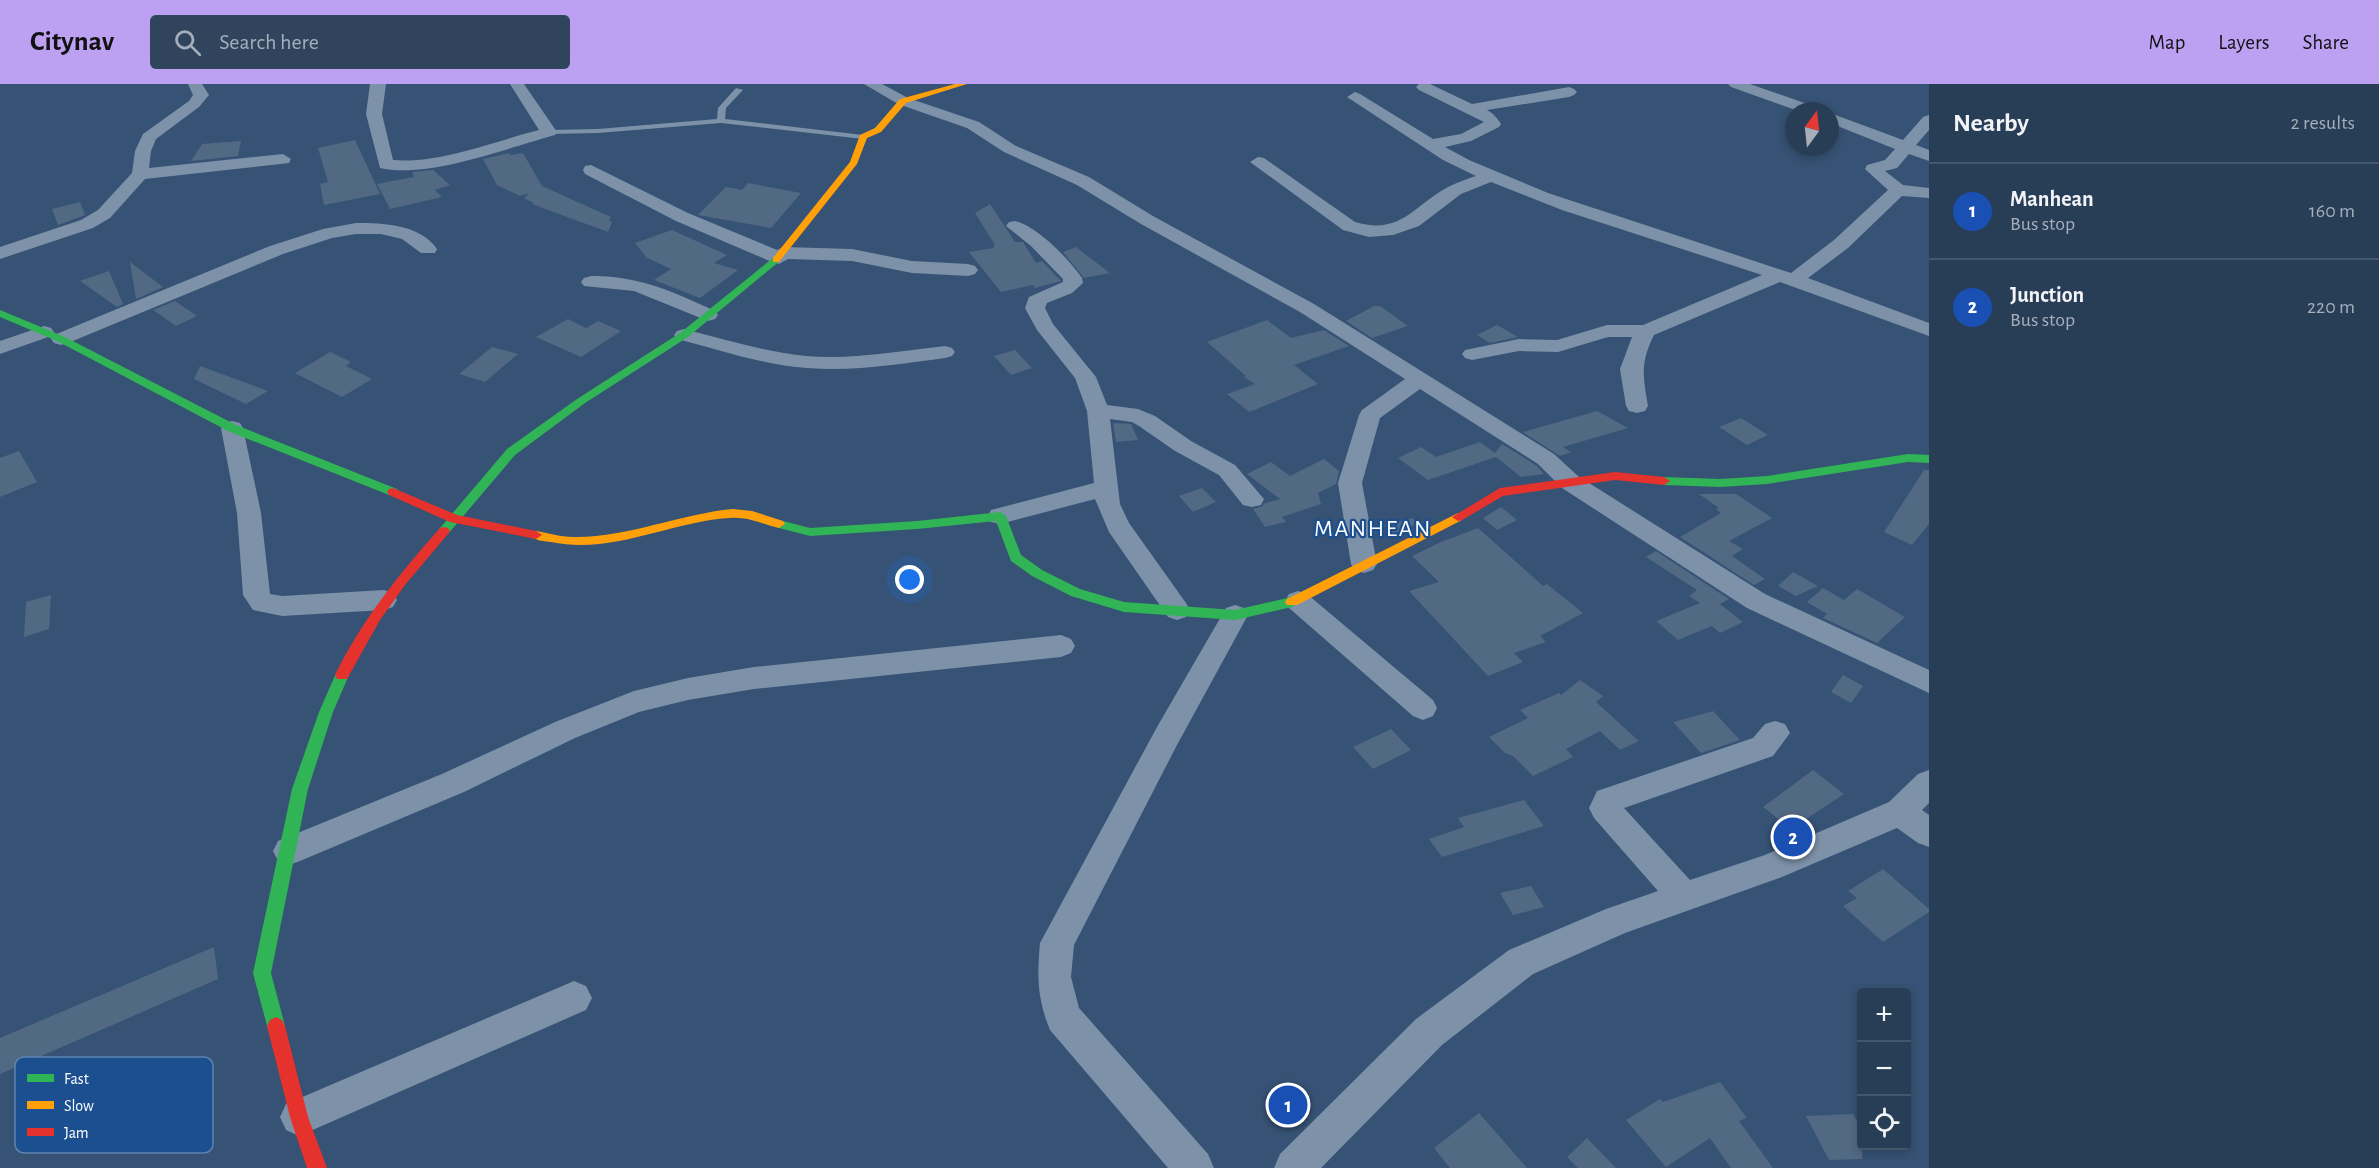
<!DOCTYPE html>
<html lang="en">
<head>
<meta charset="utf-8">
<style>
	:root { --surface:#283e57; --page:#30455d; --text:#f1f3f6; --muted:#a5aeba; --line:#44576d; --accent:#bca0f2 }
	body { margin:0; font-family:"Alegreya Sans",sans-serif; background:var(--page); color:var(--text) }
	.controls { position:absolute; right:18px; bottom:18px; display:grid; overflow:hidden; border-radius:6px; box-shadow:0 3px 9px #0003 }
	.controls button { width:54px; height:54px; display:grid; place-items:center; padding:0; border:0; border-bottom:2px solid var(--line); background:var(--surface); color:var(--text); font:30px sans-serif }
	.compass { position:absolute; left:1785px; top:18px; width:54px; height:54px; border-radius:50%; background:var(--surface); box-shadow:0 3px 9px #0003; rotate:15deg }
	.you { position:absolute; left:910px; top:496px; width:21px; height:21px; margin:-15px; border:4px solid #fff; border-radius:50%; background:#1a73e8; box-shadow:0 0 0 9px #1a73e833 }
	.badge { display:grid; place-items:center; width:39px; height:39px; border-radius:50%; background:var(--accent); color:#fff; font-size:20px; font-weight:700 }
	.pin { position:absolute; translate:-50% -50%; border:3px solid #fff; box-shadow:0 2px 6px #0006 }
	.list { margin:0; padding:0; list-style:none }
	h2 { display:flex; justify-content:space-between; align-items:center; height:78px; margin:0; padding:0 24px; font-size:26px }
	h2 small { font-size:20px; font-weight:400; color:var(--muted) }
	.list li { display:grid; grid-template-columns:39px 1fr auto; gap:18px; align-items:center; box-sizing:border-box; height:96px; padding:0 24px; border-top:2px solid var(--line) }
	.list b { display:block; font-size:22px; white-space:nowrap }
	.list p { margin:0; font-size:20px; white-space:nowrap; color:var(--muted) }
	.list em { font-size:20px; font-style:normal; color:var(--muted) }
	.icon { flex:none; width:33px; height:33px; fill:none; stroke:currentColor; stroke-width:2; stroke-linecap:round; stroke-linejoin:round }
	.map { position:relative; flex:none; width:1929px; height:1084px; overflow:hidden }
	header { display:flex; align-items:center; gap:36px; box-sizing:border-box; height:84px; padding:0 30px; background:var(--accent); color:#111 }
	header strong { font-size:28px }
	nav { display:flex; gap:33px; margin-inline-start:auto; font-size:21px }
	.search { width:420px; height:54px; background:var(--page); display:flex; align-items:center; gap:15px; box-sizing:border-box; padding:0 21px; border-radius:6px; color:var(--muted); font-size:22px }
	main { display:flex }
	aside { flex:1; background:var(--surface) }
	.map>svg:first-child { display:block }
	.building { fill:#526984 }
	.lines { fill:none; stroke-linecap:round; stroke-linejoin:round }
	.lane { fill:#7d92a8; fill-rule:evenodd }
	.street { fill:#7d92a8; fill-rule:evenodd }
	.fast { fill:#30b455; fill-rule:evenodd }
	.slow { fill:#ff9f0a; fill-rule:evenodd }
	.jam { fill:#e5322d; fill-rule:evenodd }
	.labels { text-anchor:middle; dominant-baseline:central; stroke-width:4.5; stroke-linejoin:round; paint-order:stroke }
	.quarter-label { font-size:24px; letter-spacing:1.5px; fill:#fff; stroke:#1b4f8f }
	.key { fill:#1b4f8f; stroke:#5f84b1; stroke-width:1.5 }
	.key-label { font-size:16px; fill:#fff }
</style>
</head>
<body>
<header>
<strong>Citynav</strong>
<div class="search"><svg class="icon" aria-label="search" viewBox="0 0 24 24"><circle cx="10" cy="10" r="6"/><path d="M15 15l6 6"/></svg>Search here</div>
<nav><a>Map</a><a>Layers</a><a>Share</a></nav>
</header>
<main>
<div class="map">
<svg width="1929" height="1084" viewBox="0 0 1929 1084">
	<rect width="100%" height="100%" fill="#365274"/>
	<path class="building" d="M355,56l25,54 -56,11 -4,-21 8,-2 -10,-34z
		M241,57l-3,15 -47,5 11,-17z
		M509,69l2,2 12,-2 19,33 69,31 -2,4 3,1 -4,10 -76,-28 2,-1 -10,-5 5,-5 -9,3 -23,-11 -14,-26z
		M433,86l17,15 -15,5 7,7 -52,12 -13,-25 37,-7 -2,-5z
		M748,99l53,10 -30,35 -73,-13 28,-28 16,3z
		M80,118l5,13 -27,10 -6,-16z
		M990,120l25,38h8l13,21 6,-2 19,20 -26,7 -2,-3 -32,7 -32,-40 25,-4 -1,-2 2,-1 -20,-32z
		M672,146l55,25 -13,8 24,7 -38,28 -46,-18 17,-11 -24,-11 -12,-15z
		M1076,163l5,4 29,22 -26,5 -21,-26z
		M130,178l33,25 -27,12z
		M109,187l14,33 -6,3 -37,-26z
		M175,217l22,15 -21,10 -23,-16z
		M1374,222h6l28,20 -36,12 -26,-17z
		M568,235l18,9 12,-7 23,10 -40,26 -45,-20z
		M1267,236l24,18 33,-8 25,16 -55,19 24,19 -69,28 -22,-18 28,-10 -11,-7 2,-1 -39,-34z
		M1497,241l21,12 -28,6 -13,-8z
		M492,263l26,7 -33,28 -26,-8z
		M1015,266l17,18 -21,7 -17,-19z
		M330,268l21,10 -5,4 26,13 -30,18 -47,-24z
		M200,282l68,25 -22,13 -52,-25z
		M1597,327l31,17 -65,19 8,5 -11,4 -37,-24z
		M1741,334l27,17 -21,10 -28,-18z
		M1113,339l18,1 7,16 -22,2z
		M1480,358l15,11 7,-9 35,22 7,8 -23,3 -25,-20 -68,23 -30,-22 23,-11 15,10z
		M19,367l18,31 -37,15v-39z
		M1324,375l15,12 -3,13 -18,9 3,11 -39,13 4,5 -21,5 -12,-18 8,-2 4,-4 15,-4 -33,-25 24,-12 19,14z
		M1924,386h5v54l-17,21 -28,-13z
		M1202,404l14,14 -23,10 -14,-16z
		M1699,410h37l36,24 -43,23 14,8 -11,7 33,23 -11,6 -74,-48 41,-24 -5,-4 3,-1z
		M1501,423l16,13 -20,10 -14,-12z
		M1413,434l5,5 -25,12 -9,-10z
		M1478,444l65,58 4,-2 36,29 -43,23 6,6 -32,11 9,9 -35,14 -79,-85 30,-9 -27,-26 29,-14z
		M1656,467l73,48 -9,5 23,18 -23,11 -8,-7 -34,14 -22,-19 44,-18 -11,-7 8,-6 -51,-33z
		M1793,488l25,14 -22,10 -18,-10z
		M1823,504l21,12 13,-11 48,28 -28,26 -54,-25 4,-4 -20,-12z
		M51,511l-2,34 -25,8 2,-35z
		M1843,591l20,11 -12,17 -20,-11z
		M1580,596l23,16 -7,6 43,39 -19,9 -20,-19 -34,18 7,8 -40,19 -20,-20 -8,-3 -16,-16 39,-19 -8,-8 39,-17 2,2z
		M1713,627l27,29 -39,13 -28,-31z
		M1391,645l20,21 -38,19 -20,-22z
		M1813,686l31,24 -53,35 -28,-22z
		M1524,716l20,26 -102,31 -13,-18 35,-12 -6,-9z
		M1883,785l46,40v3l-46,30 -40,-36 14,-8 -9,-7z
		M1531,802l13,21 -31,8 -13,-22z
		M214,863l4,32 -218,95v-36z
		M1720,998l27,36 -8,3 34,47h-42l-21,-30 -44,29 -40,-47 34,-21 3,3z
		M1479,1029l48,55h-77l-16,-20z
		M1853,1030l9,15v30l-33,1 -23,-44z
		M1587,1054l29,30h-38l-11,-11z"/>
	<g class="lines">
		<path class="lane" d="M736,4l7,2 -17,18 -1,11 138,16 4,2 -4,2 -142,-16 -123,10 -49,1 -4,-2 4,-2 49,-1 119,-10 1,-11z"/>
		<path class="street" d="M188,0h14l7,11 -10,12 -43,32 -5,12 -2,17 134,-14 8,5 -2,4 -144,16 -35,39 -17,10 -93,31v-12l81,-27 17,-10 34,-37 3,-22 8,-17 46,-33 4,-6z
			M370,0h16l-4,30 11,46c46,4 102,-19 146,-30l-29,-46h14l33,48 -2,3c-48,13 -127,44 -175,33l-14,-54z
			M864,0h18l26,14 71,24 37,24 73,31 64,39 161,88 240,150 24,22 187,118 164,76v23l-182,-85 -185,-120 -24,-24 -118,-75 -40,29 -18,65 15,81 -4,6 -9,3 -9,-3 -4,-6 -13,-81 21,-68 3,-5 43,-31 -105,-67 -159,-88 -64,-39 -73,-33 -37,-24 -69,-24z
			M1419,0h11l42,20 97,-17 5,2 3,3 -3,3 -5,2 -82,13c7,4 10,8 14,14l-2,3 -28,14 -26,6 24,13 79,33 243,80 43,-33 54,-50 -23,-21 2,-4 18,-5 10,-11 -65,-26v-10l73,27 20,-23 6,-2v15l-13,15 13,5v11l-20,-7 -12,14 -12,3 18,14 26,3v10l-27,-2 -54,52 -40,30 121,45v13l-149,-54 -126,53c-14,28 -11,41 -6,71l-3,5 -8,2 -8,-2 -3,-5 -6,-37 12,-32h-24l-50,15 -39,-1 -47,9 -7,-2 -3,-4 3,-4 54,-11 38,1 50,-15h36l119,-50 -200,-65 -71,-28 -30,12 -42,32 -26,9 -24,2 -26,-7 -93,-68 8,-5 6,1 91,64c47,14 59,-18 95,-36 8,-4 17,-7 26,-10l-33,-16 -96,-63 8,-5 5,2 73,45 28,-5 23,-12 -65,-32 -3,-3z
			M1728,0h22l69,24 2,3h-23l-67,-24z
			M591,81l97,48 89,37 7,-3 68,2 60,12 56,3 7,2 3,4 -3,4 -7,2 -56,-3 -60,-12 -64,-2 -9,5 -7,-2 -96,-41 -91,-47 -2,-4 2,-4z
			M1015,137c22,5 54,38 67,57l1,5 -11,10 -25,10 -2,5 8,16 43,53 11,28 31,4 17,7 36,25 44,24 29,34 -3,6 -9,2 -9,-2 -24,-30 -44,-24 -36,-25 -7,-4 -22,-3 10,85 9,19 57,80 4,7 -4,7 -9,3 -9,-3 -59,-85 -14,-33 -95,25 -9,-2 -3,-6 3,-6 103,-27 -7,-72 -12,-33 -38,-48 -12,-22 4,-11 34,-15v-3l-32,-33 -25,-20 3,-4z
			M356,139c27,0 64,1 81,26l-2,4h-14l-19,-14 -21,-5h-25l-24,4 -49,16 -215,89 -7,2 -7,-2 -3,-4 3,-4 216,-89 53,-17z
			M591,192c46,-1 83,16 124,35l3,4 -3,4 -7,2 -74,-30 -50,-5 -3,-4 3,-4z
			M44,242l7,2 3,4 -3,4 -51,18v-13z
			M684,245c40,10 81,23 122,27 47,4 93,-5 139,-10l7,2 3,4 -3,4 -7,2c-46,6 -92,14 -138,10 -44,-3 -87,-18 -130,-29l-3,-4 3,-4z
			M232,337l8,2 3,5 18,85 9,81 12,2 102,-6 9,3 4,7 -4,7 -9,3 -102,6 -29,-6 -10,-15 -6,-82 -16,-85 3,-5z
			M1298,507l9,3 126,106 4,8 -4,8 -10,4 -10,-4 -124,-108 -4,-7 4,-7z
			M1235,521l9,3 4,7 -71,130 -103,200 -3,32 8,31 129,146 6,14h-46l-118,-138c-13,-32 -13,-54 -10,-87l117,-216 69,-119z
			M1061,551l10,4 4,7 -4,7 -10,4 -307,32 -66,11 -49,12 -64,26 -111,54 -164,69 -11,4 -11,-4 -5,-10 5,-10 164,-67 113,-52 79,-31 54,-13 66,-11z
			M1775,637l10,3 5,9 -17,23 -149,52 66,72 75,-25 124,-53 29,-28 11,-4v33l-7,7 7,5v32l-11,-4 -21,-15 -115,49 -157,56 -92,41 -91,71 -121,123h-47l6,-14 136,-135 93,-69 97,-41 52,-18 -64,-73 -5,-10 8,-17 156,-53 12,-14z
			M574,897l12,5 6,12 -6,12 -287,126 -13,-6 -6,-13 6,-13z"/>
		<path class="fast" d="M773,174l8,2 -93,77 -103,66 -70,52 -67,79h-8l-2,-3 2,-3 67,-79 70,-50 103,-66z
			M0,226l65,27 171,88 161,64 2,3 -2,3h-8l-161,-64 -171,-90 -57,-24z
			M1908,370l21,1v8l-21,-1 -141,22 -47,3 -56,-2 -6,-4 6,-4 56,2 47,-3z
			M1000,428l6,4 15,39 21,15 38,19 44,13 111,8 57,-13 7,5 -7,5 -57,13 -111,-8 -53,-16 -39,-20 -21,-15 -15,-40 -79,8 -107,7 -35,-9 -2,-3 6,-4 31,8 107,-7z
			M342,585l5,2 2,4 -16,37 -25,77 -37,184 14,53 -3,6 -6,3 -6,-3 -3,-6 -14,-53 39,-184 27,-77 18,-41z"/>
		<path class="slow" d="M955,0h12l-61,19 -25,29 -14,6 -10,26 -78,98h-6v-4l77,-96 10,-27 15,-7 25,-29z
			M733,425l19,2 31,10 2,3 -6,4c-17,-4 -32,-12 -50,-10 -60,4 -117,37 -178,24 -8,-1 -16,-1 -21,-7l6,-4c12,2 25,6 37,6 54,1 106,-23 160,-28z
			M1458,429l4,1 2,3 -2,3 -165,85h-10l-2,-3 2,-3z"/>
		<path class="jam" d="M1615,388l49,5 6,4 -6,4 -49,-5 -112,16 -41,24 -4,1 -6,-4 48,-29z
			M393,404l64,27 79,16 6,4 -6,4 -86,-17 -61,-27 -2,-3 2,-3z
			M444,443l4,1 2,3 -2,3 -43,51 -25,35 -33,59h-10l-2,-4c27,-55 64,-101 105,-147z
			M276,933l6,3 3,6 23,91 19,51h-20l-17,-51 -23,-91 3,-6z"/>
	</g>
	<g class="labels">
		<g class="quarter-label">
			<text x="1373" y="445">MANHEAN</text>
		</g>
	</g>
	<rect x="15" y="973" width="198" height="96" rx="9" class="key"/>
	<rect x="27" y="990" width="27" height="8" fill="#30b455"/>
	<rect x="27" y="1017" width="27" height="8" fill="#ff9f0a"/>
	<rect x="27" y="1044" width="27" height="8" fill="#e5322d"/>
	<g class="key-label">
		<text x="64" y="1000">Fast</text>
		<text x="64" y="1027">Slow</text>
		<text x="64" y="1054">Jam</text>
	</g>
</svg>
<div class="controls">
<button>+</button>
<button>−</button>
<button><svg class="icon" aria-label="locate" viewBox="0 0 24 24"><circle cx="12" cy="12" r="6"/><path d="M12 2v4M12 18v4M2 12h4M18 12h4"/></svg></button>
</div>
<svg class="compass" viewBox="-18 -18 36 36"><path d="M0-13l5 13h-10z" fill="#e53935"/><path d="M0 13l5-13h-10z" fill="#a5aeba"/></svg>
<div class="you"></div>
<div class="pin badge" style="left:1288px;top:1021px;background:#1a4fb4">1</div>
<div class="pin badge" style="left:1793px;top:753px;background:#1a4fb4">2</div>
</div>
<aside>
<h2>Nearby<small>2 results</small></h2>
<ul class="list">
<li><span class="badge" style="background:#1a4fb4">1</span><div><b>Manhean</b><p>Bus stop</p></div><em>160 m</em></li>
<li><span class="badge" style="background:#1a4fb4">2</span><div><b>Junction</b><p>Bus stop</p></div><em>220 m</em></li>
</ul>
</aside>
</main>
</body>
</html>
